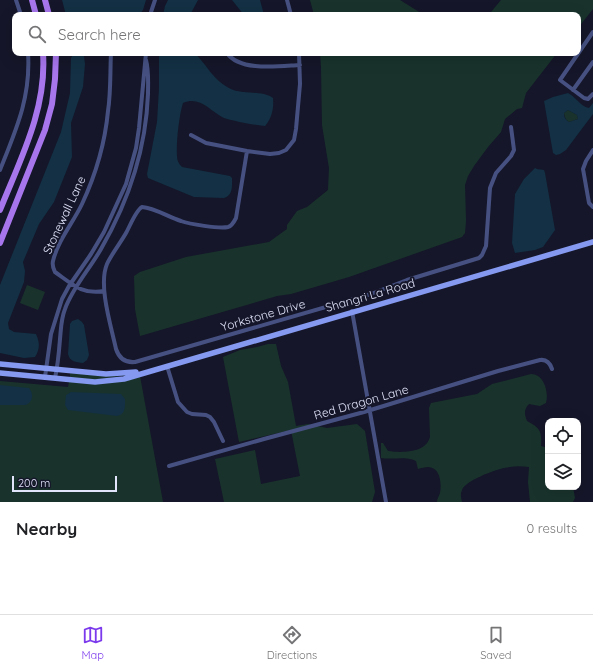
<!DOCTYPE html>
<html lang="en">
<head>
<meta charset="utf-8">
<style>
	:root { --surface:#fff; --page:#f2f2f2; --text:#202124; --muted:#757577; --line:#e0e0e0; --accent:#7c3aed }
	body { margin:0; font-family:Quicksand,sans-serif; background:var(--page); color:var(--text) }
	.controls { position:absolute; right:12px; bottom:12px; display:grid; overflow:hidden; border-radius:8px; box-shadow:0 4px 16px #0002 }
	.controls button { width:36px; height:36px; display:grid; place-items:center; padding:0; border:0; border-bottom:1px solid var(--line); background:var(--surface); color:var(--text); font:20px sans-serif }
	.scale { position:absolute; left:12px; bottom:10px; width:105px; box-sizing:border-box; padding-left:4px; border:2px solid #e1e4fb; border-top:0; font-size:11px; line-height:14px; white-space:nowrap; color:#e1e4fb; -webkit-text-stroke:3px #151629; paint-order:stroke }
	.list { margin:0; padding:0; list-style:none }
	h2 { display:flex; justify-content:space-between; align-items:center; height:52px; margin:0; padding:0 16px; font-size:17px }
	h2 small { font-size:13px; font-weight:400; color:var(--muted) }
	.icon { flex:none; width:22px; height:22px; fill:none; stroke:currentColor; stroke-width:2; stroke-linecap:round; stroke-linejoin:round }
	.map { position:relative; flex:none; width:593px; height:502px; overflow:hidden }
	.search { position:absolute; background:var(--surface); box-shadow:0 4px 16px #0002; left:12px; right:12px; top:12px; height:44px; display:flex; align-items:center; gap:10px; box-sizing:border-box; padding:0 14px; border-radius:8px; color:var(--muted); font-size:15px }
	.sheet { height:112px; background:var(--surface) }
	nav { display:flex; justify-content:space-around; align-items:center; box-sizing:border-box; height:56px; border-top:1px solid var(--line); background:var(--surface); font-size:11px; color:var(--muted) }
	nav a { display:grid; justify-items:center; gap:2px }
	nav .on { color:var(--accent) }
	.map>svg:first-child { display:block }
	.green { fill:#19332c }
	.water { fill:#133044; fill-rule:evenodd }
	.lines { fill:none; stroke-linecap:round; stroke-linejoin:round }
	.street { stroke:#465182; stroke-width:4 }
	.secondary { stroke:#8499ef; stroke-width:5.5 }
	.primary { stroke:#a776ed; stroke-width:6 }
	.labels { text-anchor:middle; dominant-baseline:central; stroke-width:4; stroke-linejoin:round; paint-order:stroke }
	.street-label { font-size:12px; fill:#e1e4fb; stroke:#151629 }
</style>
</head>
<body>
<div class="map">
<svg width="593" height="502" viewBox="0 0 593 502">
	<rect width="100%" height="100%" fill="#151629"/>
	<path class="green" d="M310,0h90l24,15h-110z
		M501,0h92v9l-15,19v-13h-92l5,-3z
		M320,53h237l-31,40 -4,15 -5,1 -12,10 -4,13 -13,15 -14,19 -6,10 -3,9 1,36 -1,12 -3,4 -113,40 -58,17 -14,2 -137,40 -5,-27 -1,-33 6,-4 46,-15 83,-15 18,-13v-4l10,-14 10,-4 21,-17 1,-22 -7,-43 -1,-58z
		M568,110l9,5 1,4 -9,3c-4,-3 -4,-5 -5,-9z
		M27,285l18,7 -7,18 -18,-7z
		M268,344h8l5,22 7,16 8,44 12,-2 19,4 30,-4 8,7 10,61 -3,10h-148l-9,-43 40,-9 6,34 39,-8 -9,-46 -52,12 -16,-85 17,-7 17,-3z
		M70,372l36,4 22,-1 -33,5 -25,-2z
		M531,374c13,0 18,18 15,29l-6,3 -11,-2c-5,5 -5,10 -2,17 13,7 15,10 14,25l7,2v39h25l2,11 -2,4h-43l-2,-20 1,-15c-8,-1 -17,-1 -25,1 -10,2 -39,13 -42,22 -2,4 -1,8 0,12h-25c0,-3 2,-6 3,-9 2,-10 0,-26 -12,-26 -3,0 -7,1 -10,2l-2,-8c-11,-5 -23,-1 -35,-3v-15h2l5,8c14,2 38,2 42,-14l-1,-29 2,-5 46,-9 15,-10z
		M140,376l23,126h-163v-121l68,6 1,-5z"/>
	<path class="water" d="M62,0h84l-3,10 -4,5h-73z
		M168,0h30l-8,15h-27l2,-9z
		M232,0h28l4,15h-20z
		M74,53h6l4,3 1,8 -2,23 -12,36 1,34 -18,45 -15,22 -16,38 2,9 -1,11 -16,41 1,6 5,3 22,2c4,9 4,15 -1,23l-11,1 -24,-5v-68l61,-153 9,-39 1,-35z
		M159,53h35c14,12 18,27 37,36 13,6 30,1 42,9 1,10 -1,20 -8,28 -6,0 -38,-6 -43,-9 -13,-7 -22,-21 -39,-14 -4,12 -7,41 -6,53 0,5 2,8 5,11l48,9 2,2c0,9 1,17 -8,20l-30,-1 -46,-19 -1,-4 10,-52 2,-34z
		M568,93c8,4 12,13 21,15l4,-5v11l-27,36 -6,4 -4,1 -3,-2 -9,-52 9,-4zM568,110l9,5 1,4 -9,3c-4,-3 -5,-5 -5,-9z
		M535,168l2,1 7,1 1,3 10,57 -12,17 -8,3 -20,3 -3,-10 3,-49 9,-15z
		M78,319l4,3 2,3 5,30 -2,5 -4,3c-7,-1 -13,-1 -15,-9l2,-30 2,-3z
		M0,385l29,3c5,6 4,15 -4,17h-25z
		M71,392l50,2 4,5c0,7 1,15 -8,17l-49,-6 -3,-5 1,-10z"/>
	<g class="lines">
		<path class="street" d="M16,0l5,15
			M287,0l4,15
			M150,15l5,-15
			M593,32l-33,48 24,18 4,1 5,-5
			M227,53c13,19 53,13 73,12
			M573,90l20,-28
			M191,135l15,8 41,8 23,3 9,-1 7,-3 8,-10 2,-11 4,-45 -1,-31
			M593,150l-7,11 -3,8 6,34 4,4
			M247,151l-11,67c-2,4 -4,8 -8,9 -9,2 -39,-3 -47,-6 -13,-4 -26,-13 -39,-14 -6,3 -12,19 -16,26 -5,9 -15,22 -19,31 -9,21 4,62 9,85 3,9 9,14 19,13l236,-68 36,-14 72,-22 3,-3 4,-9 4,-58 6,-15 15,-17 3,-6 -3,-23
			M0,170c16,-40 31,-73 28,-117
			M104,291c-22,4 -32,-7 -49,-19 -2,-4 -3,-7 -2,-11 5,-21 20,-38 29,-57 14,-30 23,-61 26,-93 3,-19 2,-39 3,-58
			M352,311l34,191
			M167,366l11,36 9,10 5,2 14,1 4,2 4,5 9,19
			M45,377l6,-43 11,-35 7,-13 22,-32 13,-22 22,-48 10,-36 3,-20 7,-75
			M55,378c3,-13 4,-26 5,-39 1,-10 1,-20 5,-30 8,-22 24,-39 36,-60 27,-47 45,-100 47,-155 0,-11 1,-23 -2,-34
			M169,466l95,-27 100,-27 134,-41 42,-11c7,-1 10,3 12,9"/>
		<path class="secondary" d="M0,364l106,10 30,-2
			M0,373l95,9 29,-3 469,-137"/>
		<path class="primary" d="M32,0l4,15
			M45,0l4,15
			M0,210c20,-50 47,-101 43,-157
			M0,243l45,-113 7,-26 3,-25 1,-26"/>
	</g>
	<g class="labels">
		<g class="street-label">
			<text transform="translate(64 215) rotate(-65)">Stonewall Lane</text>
			<text transform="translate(370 295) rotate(-16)">Shangri La Road</text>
			<text transform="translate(263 315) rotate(-16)">Yorkstone Drive</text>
			<text transform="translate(361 402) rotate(-16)">Red Dragon Lane</text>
		</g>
	</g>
</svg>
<div class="controls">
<button><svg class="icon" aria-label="locate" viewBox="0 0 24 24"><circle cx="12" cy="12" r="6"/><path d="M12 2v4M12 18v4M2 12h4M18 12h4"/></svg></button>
<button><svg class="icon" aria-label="layers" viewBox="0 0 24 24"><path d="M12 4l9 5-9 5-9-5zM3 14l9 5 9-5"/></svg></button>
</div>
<div class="scale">200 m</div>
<div class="search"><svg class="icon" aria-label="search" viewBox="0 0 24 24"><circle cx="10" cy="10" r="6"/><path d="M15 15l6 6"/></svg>Search here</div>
</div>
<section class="sheet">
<h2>Nearby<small>0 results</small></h2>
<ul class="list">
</ul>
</section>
<nav>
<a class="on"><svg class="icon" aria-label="map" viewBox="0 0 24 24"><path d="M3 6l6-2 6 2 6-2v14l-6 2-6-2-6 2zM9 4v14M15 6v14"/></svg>Map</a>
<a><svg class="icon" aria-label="directions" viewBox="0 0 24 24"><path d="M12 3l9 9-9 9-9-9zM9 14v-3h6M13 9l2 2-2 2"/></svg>Directions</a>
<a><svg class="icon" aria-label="saved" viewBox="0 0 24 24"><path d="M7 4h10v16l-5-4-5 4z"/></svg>Saved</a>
</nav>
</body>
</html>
